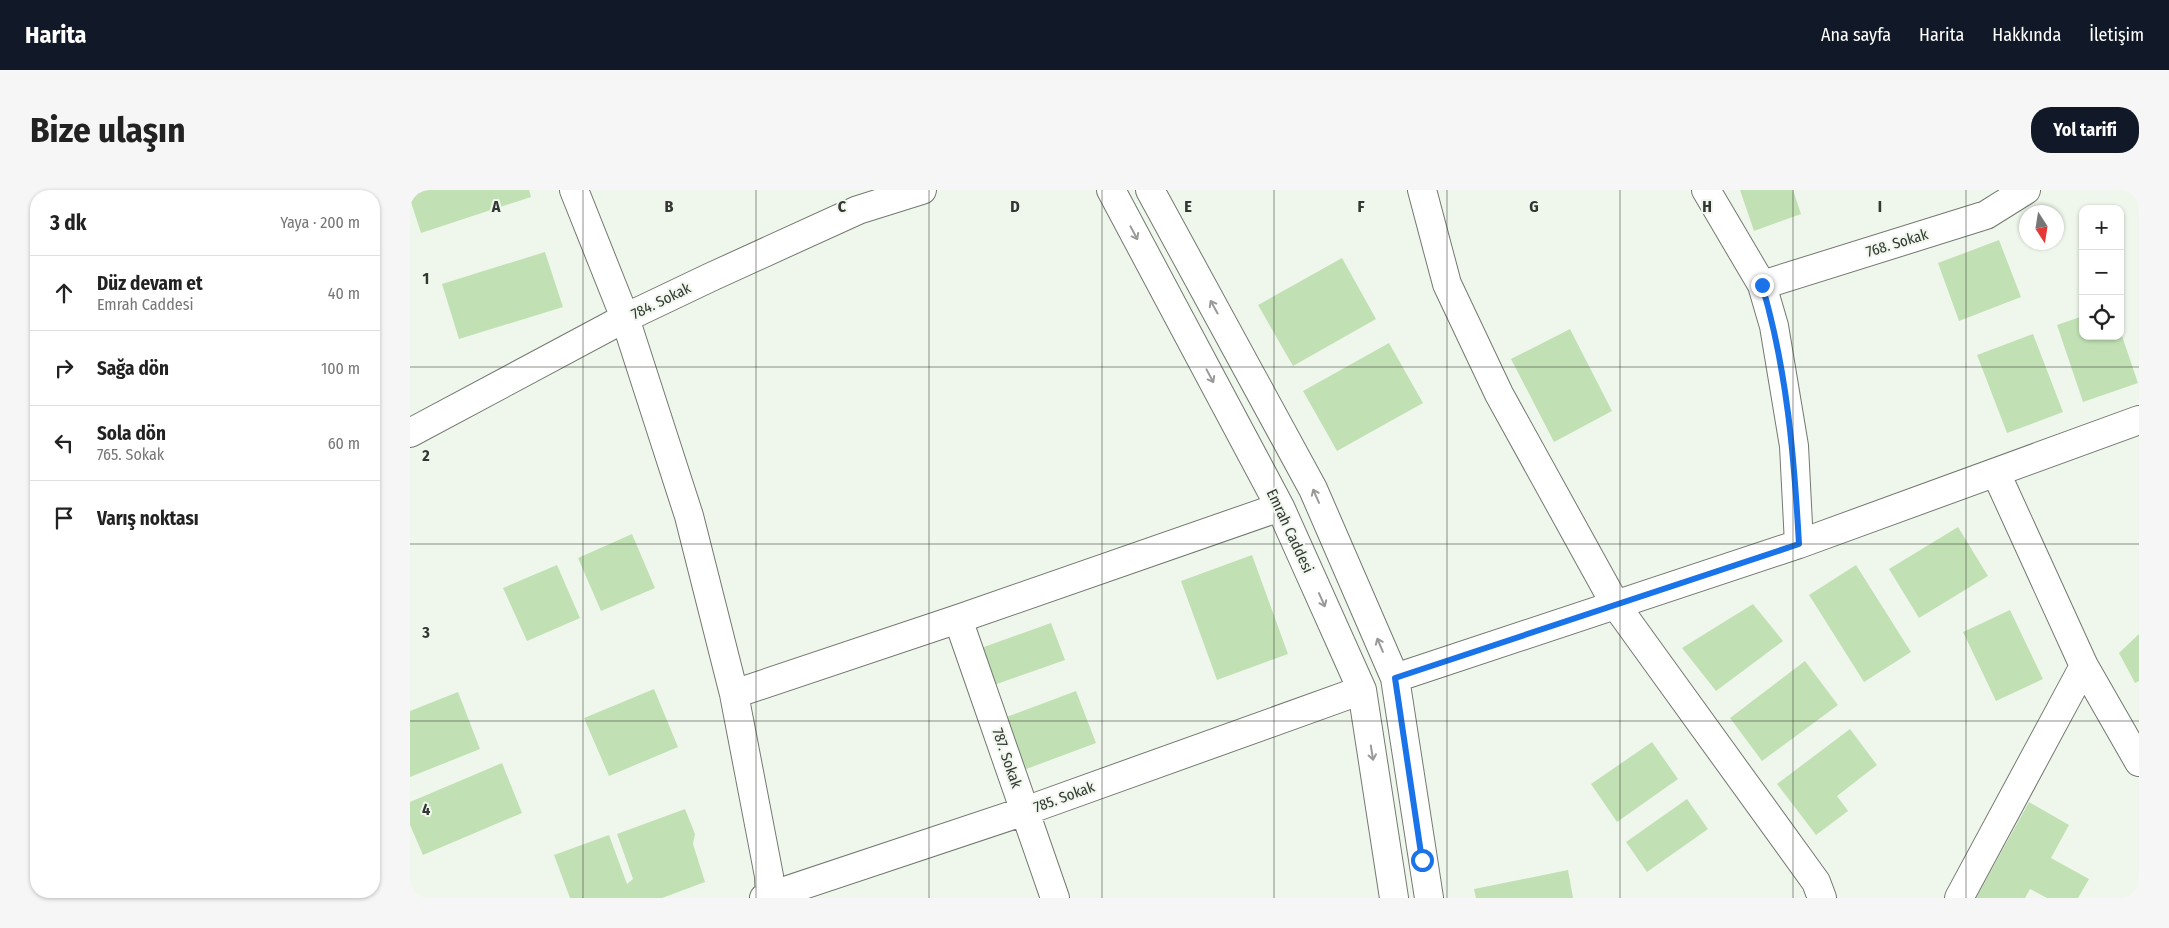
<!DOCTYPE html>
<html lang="tr">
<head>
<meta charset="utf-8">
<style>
	:root { --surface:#fff; --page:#f6f6f6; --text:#222; --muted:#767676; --line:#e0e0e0; --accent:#111827 }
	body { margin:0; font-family:"Fira Sans Condensed",sans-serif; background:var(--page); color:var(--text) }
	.controls { position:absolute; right:15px; top:15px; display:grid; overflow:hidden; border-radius:10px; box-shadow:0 1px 4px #0004 }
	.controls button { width:45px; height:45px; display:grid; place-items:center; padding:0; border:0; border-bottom:1px solid var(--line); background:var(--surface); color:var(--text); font:25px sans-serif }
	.compass { position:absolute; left:1609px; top:15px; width:45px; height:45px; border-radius:50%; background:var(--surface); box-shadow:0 1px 4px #0004; rotate:168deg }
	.stop { position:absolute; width:15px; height:15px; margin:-11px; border:4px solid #1a73e8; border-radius:50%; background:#fff }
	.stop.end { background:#1a73e8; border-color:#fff; box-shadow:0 1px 5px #0008 }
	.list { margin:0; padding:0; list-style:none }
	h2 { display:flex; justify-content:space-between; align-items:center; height:65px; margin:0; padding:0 20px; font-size:21px }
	h2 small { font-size:16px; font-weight:400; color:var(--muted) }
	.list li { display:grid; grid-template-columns:32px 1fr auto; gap:15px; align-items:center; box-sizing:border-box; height:75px; padding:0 20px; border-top:1px solid var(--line) }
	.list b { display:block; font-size:19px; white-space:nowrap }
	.list p { margin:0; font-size:16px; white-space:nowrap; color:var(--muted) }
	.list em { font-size:16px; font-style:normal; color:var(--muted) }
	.icon { flex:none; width:28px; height:28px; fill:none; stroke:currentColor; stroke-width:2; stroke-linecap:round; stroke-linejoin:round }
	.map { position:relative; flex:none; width:1729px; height:708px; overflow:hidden; border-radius:20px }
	header { display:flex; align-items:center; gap:30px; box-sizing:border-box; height:70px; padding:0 25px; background:var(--accent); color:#fff }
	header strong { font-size:24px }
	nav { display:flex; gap:28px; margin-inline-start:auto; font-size:18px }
	.intro { display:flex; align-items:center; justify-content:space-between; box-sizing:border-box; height:120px; padding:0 30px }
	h1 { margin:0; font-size:35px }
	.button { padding:12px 22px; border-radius:20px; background:var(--accent); color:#fff; font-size:18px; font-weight:700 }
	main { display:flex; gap:30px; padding:0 30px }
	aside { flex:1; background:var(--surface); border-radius:20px; box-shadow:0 1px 4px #0004 }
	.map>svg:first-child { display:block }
	.building { fill:#c1e1b4 }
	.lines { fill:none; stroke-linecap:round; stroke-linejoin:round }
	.minor-casing { stroke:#727970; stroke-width:30 }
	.minor { stroke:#fff; stroke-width:28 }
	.oneway { stroke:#999a98 }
	.route { stroke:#1a73e8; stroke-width:6 }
	.grid { fill:none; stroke:#333632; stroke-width:1; stroke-opacity:0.55 }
	.labels { text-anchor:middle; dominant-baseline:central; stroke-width:4; stroke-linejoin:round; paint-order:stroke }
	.street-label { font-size:15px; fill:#333632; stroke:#eff7ec }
	.grid-label { font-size:16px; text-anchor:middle; font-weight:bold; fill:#333632; stroke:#eff7ec; stroke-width:4; stroke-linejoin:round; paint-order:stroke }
</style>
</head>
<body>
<header>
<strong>Harita</strong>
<nav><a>Ana sayfa</a><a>Harita</a><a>Hakkında</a><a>İletişim</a></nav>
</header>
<div class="intro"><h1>Bize ulaşın</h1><a class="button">Yol tarifi</a></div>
<main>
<aside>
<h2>3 dk<small>Yaya · 200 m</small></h2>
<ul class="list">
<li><svg class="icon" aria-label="ahead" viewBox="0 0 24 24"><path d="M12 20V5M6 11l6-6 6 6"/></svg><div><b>Düz devam et</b><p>Emrah Caddesi</p></div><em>40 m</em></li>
<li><svg class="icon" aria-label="right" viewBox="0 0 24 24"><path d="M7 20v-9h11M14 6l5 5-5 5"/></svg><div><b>Sağa dön</b></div><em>100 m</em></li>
<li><svg class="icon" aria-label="left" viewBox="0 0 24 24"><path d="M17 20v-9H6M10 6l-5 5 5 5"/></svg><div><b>Sola dön</b><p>765. Sokak</p></div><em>60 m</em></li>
<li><svg class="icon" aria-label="arrive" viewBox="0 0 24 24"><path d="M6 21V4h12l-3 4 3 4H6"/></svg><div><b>Varış noktası</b></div></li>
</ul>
</aside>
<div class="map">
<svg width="1729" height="708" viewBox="0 0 1729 708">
	<rect width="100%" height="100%" fill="#eff7ec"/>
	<path class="building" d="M0,0h119l2,7 -110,36 -11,-34z
		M1330,0h53l8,24 -47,17z
		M1589,50l22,57 -62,24 -21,-58z
		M135,62l18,55 -104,32 -17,-55z
		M932,68l34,61 -83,47 -35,-61z
		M1673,126v20h37l1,-3 17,50 -55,19 -26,-77z
		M1160,139l42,82 -58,31 -43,-83z
		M1623,144l30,78 -56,21 -30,-78z
		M979,153l34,60 -86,48 -34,-60z
		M1548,337l30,49 -69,42 -30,-49z
		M222,344l23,54 -54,23 -23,-53z
		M842,365l36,99 -71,26 -36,-99z
		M147,375l23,53 -53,23 -24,-53z
		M1446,375l55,87 -47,30 -55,-87z
		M1343,414l30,37 -67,50 -34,-43z
		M1600,420l33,69 -47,22 -33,-69z
		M641,433l14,37 -71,25 -13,-37z
		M1729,444v47l-4,2 -16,-30z
		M1395,471l33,44 -76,56 -32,-43z
		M244,499l24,58 -69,29 -25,-58z
		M666,501l20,52 -75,28 -20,-52z
		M48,502l22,57 -70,28v-66z
		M1440,539l27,36 -40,31 11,15 -32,24 -39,-51z
		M1242,552l26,37 -61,43 -26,-38z
		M92,573l20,50 -99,42 -13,-30v-23z
		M1277,609l21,30 -61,43 -21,-30z
		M1619,612l40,23 -18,33 38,21 -11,19h-31l-17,-9 -5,9h-49z
		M275,619l10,25 -2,10 12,38 -43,16h-92l-16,-43 55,-20 18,49 6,-5 -16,-45z
		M1158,680l5,28h-97l-2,-9z"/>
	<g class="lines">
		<defs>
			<path id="minor" d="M164,0l51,128 64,198 45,178 35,182 1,22
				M701,0l169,317 82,183 32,208
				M740,0l163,299 82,189 34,220
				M1012,0l25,94 52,110 116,210 201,278 6,16
				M1296,0l56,95 12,41 20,120 5,98
				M1352,95l224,-70 40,-25
				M0,243l215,-115 86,-41 147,-67 64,-20
				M1586,283l88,193 55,96
				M548,429l97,279
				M985,488l404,-134 340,-124
				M324,504l224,-75 322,-112
				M354,708l261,-87 337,-121
				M1549,708l125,-232"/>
		</defs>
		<use href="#minor" class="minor-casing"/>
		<use href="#minor" class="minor"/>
	</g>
	<defs><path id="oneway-shaft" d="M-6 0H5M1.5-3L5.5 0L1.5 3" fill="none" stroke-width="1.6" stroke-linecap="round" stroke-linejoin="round" transform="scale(1.25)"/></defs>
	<g class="oneway">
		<use href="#oneway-shaft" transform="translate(724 43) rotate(62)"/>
		<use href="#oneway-shaft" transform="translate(804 117) rotate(-119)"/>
		<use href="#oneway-shaft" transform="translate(800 186) rotate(62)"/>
		<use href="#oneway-shaft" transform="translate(906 306) rotate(-114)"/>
		<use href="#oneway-shaft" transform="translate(912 410) rotate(66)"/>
		<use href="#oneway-shaft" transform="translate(970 455) rotate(-113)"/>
		<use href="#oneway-shaft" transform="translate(962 563) rotate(81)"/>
	</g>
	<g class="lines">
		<path class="route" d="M1012,670l-27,-182 404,-134c-5,-89 -12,-174 -37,-259"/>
	</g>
	<path class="grid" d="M173,0v708M346,0v708M519,0v708M692,0v708M864,0v708M1037,0v708M1210,0v708M1383,0v708M1556,0v708M0,177h1729M0,354h1729M0,531h1729"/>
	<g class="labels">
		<g class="street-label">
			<text transform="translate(1487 53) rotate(-17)">768. Sokak</text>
			<text transform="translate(251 111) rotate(-26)">784. Sokak</text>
			<text transform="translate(880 341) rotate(65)">Emrah Caddesi</text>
			<text transform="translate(597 568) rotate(71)">787. Sokak</text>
			<text transform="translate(654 607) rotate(-20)">785. Sokak</text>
		</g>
	</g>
	<g class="grid-label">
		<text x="86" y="22">A</text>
		<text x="259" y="22">B</text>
		<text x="432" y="22">C</text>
		<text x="605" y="22">D</text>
		<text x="778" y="22">E</text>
		<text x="951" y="22">F</text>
		<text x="1124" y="22">G</text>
		<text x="1297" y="22">H</text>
		<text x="1470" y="22">I</text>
		<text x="16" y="94">1</text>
		<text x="16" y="271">2</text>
		<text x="16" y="448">3</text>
		<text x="16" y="625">4</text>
	</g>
</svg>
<div class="controls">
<button>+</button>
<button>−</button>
<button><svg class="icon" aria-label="locate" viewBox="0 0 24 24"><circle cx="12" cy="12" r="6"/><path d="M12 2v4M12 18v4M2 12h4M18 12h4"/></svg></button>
</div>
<svg class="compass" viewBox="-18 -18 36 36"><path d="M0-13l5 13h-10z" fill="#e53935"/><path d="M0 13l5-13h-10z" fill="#767676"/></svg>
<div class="stop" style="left:1012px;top:670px"></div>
<div class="stop end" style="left:1352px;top:95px"></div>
</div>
</main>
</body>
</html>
